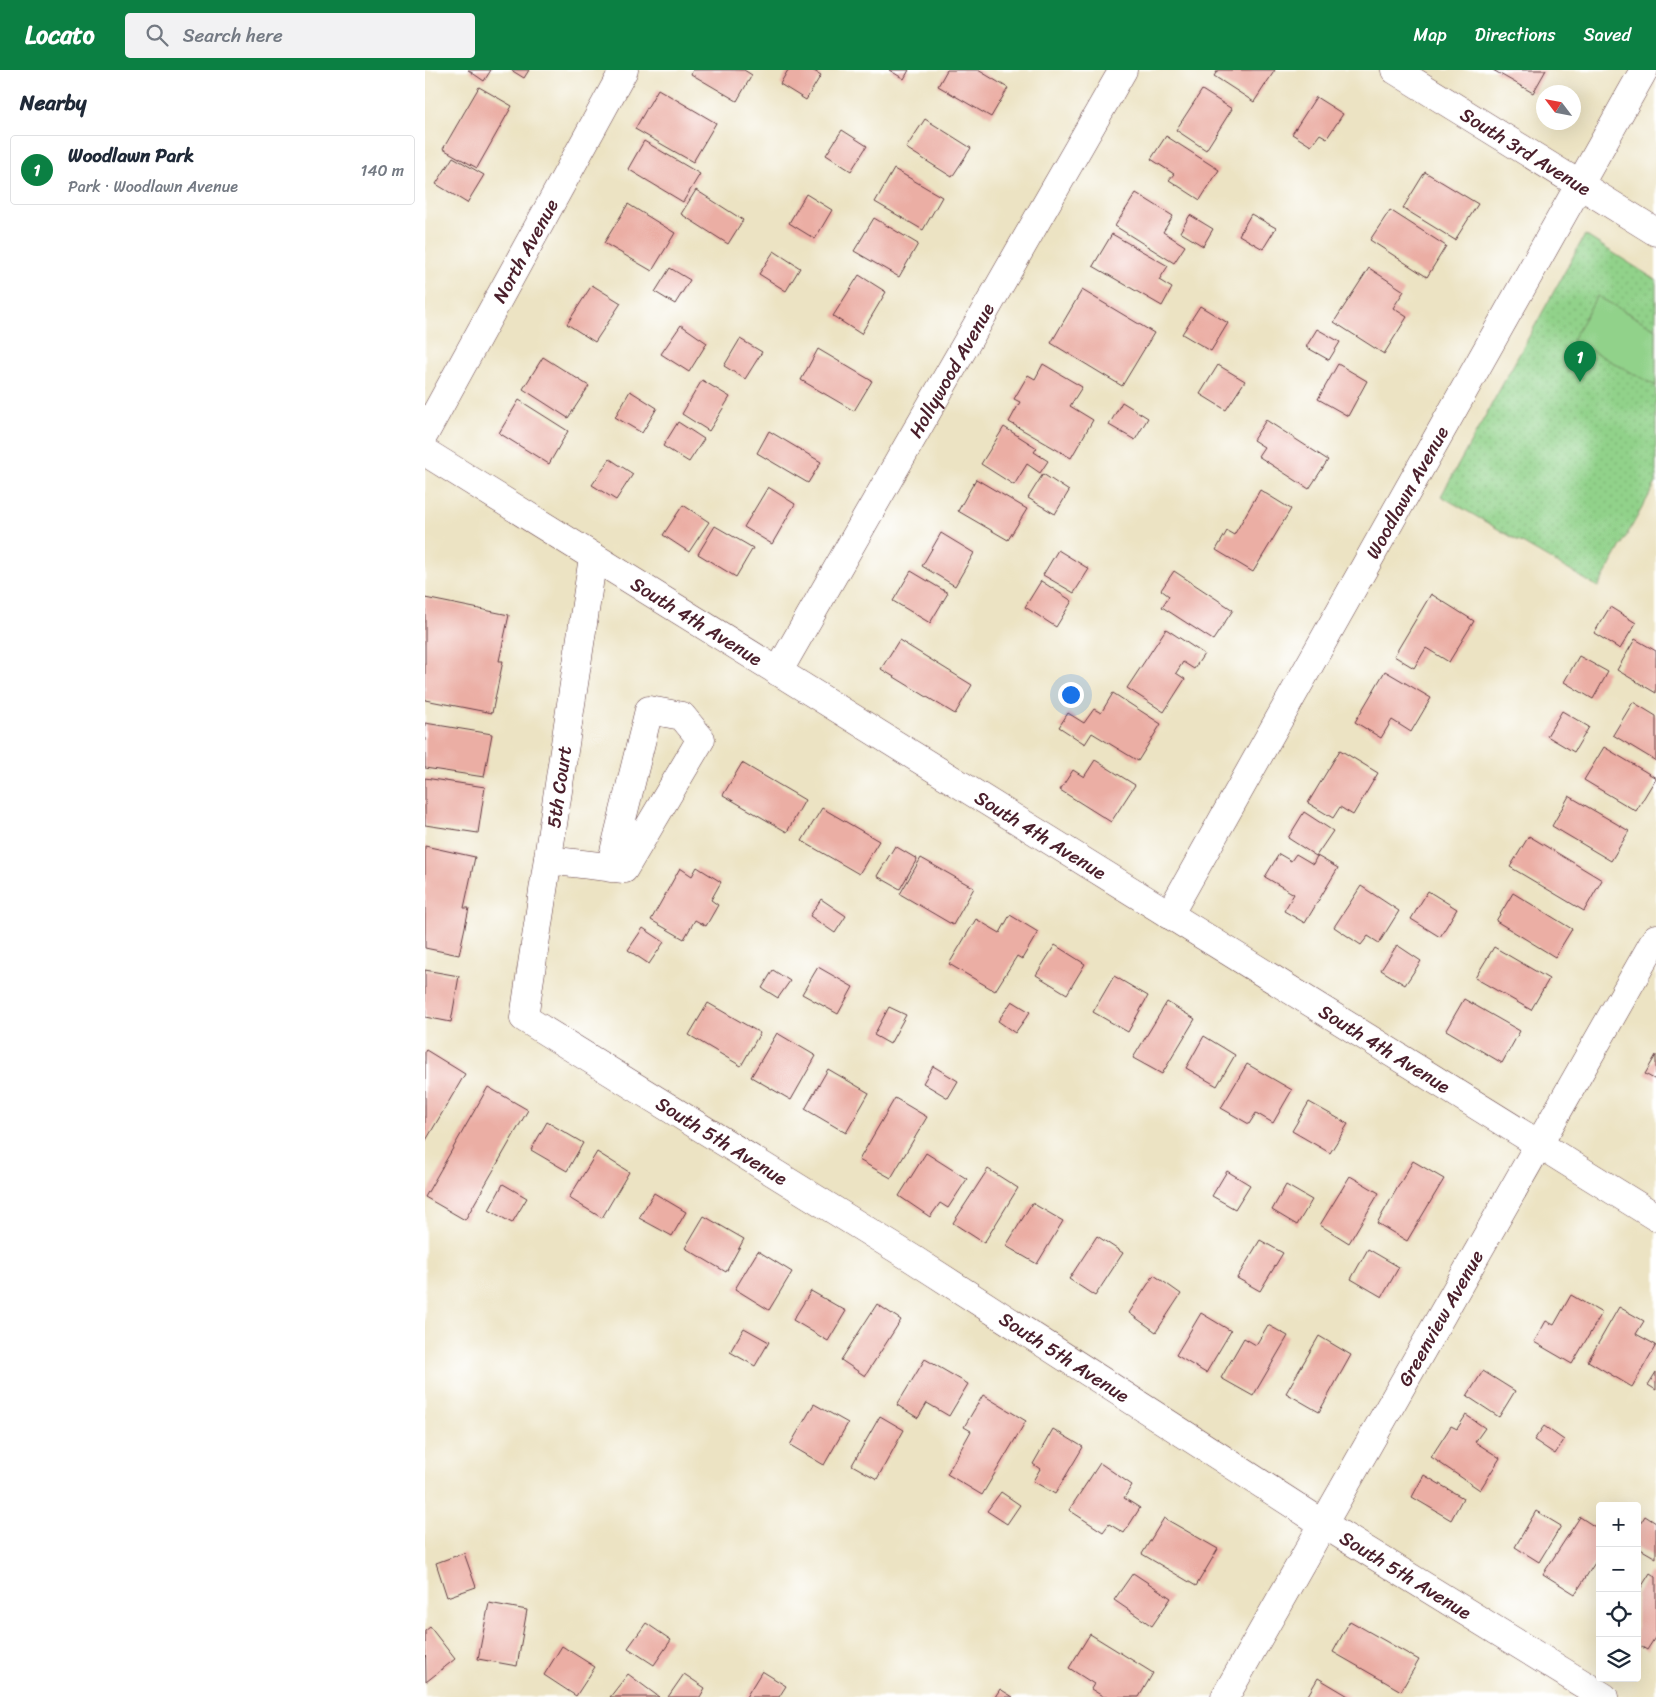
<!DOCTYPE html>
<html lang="en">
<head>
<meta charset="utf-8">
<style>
	:root { --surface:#fff; --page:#f2f2f3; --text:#1f2937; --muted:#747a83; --line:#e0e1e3; --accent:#0b8043 }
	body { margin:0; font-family:Sriracha,sans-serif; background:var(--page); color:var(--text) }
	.controls { position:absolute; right:15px; bottom:15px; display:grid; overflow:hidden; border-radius:5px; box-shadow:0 5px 20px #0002 }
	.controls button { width:45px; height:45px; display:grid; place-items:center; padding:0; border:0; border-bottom:1px solid var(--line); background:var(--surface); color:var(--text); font:25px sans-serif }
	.compass { position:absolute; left:1111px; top:15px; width:45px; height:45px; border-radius:50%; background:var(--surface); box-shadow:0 5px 20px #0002; rotate:302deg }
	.you { position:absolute; left:645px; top:624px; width:18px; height:18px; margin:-12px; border:4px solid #fff; border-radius:50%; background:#1a73e8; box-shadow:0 0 0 8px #1a73e833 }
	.badge { display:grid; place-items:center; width:32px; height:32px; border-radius:50%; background:var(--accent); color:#fff; font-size:16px; font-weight:700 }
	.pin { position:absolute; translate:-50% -41px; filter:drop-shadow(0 1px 2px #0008) }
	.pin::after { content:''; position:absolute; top:26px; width:18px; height:15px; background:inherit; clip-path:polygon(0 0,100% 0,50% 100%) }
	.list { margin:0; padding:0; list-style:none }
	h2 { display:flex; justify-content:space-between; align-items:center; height:65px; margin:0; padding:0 20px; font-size:21px }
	h2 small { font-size:16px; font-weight:400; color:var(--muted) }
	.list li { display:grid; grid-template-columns:32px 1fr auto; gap:15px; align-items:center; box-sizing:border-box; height:70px; margin:0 10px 10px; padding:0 10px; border:1px solid var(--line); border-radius:5px }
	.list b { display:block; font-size:19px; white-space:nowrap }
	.list p { margin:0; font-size:16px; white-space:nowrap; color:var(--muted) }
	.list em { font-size:16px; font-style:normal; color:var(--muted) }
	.icon { flex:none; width:28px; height:28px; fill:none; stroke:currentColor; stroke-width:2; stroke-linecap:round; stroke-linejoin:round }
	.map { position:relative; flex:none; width:1231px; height:1627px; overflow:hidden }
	header { display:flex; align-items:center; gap:30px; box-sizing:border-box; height:70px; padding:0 25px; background:var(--accent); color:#fff }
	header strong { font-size:24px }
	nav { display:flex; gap:28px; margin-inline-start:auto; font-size:18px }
	.search { width:350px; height:45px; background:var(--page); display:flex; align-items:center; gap:12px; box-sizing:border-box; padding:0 18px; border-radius:5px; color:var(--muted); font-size:19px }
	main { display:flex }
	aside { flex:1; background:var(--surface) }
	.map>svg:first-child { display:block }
	.green { fill:url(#green-dots); stroke:#6e785a }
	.pitch { fill:#91d28a; stroke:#6e785a }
	.building { fill:#ebaea4 }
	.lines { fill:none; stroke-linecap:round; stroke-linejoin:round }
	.minor-casing { stroke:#623c42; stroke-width:29 }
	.minor { stroke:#fff; stroke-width:28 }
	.labels { text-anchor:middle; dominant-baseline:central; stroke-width:4.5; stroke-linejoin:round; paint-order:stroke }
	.street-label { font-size:19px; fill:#4a1f2b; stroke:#fff }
</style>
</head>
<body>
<header>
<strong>Locato</strong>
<div class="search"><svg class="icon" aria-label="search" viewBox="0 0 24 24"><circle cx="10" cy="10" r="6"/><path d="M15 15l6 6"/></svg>Search here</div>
<nav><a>Map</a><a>Directions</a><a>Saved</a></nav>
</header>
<main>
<aside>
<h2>Nearby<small></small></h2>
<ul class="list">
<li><span class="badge">1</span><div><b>Woodlawn Park</b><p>Park · Woodlawn Avenue</p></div><em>140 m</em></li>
</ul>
</aside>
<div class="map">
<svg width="1231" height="1627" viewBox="0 0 1231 1627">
	<defs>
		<pattern id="green-dots" width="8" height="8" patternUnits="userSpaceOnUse" patternTransform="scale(1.25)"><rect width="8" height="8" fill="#91d28a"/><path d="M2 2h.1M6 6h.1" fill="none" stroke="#7fb477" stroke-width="1.8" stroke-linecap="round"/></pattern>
	</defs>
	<rect width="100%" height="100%" fill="#fff"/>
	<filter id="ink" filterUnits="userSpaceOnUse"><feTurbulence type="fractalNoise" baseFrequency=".02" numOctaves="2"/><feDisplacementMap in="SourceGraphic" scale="10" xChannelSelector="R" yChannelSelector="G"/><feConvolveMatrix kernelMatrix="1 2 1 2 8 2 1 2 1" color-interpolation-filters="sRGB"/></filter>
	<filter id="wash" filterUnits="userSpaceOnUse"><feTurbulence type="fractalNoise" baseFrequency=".0096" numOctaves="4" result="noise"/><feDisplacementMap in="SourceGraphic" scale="20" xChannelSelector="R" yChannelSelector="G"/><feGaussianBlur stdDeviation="1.12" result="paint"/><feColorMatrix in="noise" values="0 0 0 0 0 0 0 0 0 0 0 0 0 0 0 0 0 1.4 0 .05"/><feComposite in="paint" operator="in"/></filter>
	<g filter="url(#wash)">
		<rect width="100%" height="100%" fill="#ece3c3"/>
		<path class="green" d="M1160,165l71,45v203l-58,104 -157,-91z"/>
		<path class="pitch" d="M1172,226l59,33v57l-84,-46z"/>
		<g id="blocks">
			<path class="building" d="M43,0h23l-7,11z
				M86,0h18l-5,8z
				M268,0h51l8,5 -15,26 -46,-27z
				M363,0h24l9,5 -15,25 -26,-16z
				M464,0h20l-5,9z
				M522,0h31l30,18 -17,29 -53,-31z
				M793,0h57l-21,32 -40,-26z
				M1068,0h53l-13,23z
				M54,17l33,19 -35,62 -34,-19z
				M233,19l58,34 -23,39 -58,-33z
				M777,20l30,19 -26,41 -30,-20z
				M891,27l27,17 -16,24 -7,-4 -9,12 -19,-12z
				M500,49l46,29 -19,29 -46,-29z
				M417,60l25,16 -16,25 -25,-16z
				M741,66l53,34 -19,30 -31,-20 5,-6 -23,-15z
				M219,71l56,33 -17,28 -55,-33z
				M28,87l31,18 -17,28 -31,-19z
				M469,99l48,28 -19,33 -48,-28z
				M1000,102l53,32 -23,36 -52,-32z
				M271,120l47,30 -15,24 -47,-30z
				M711,123l37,23 -10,16 22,14 -11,17 -59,-37z
				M381,124l26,16 -17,29 -26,-16z
				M203,134l47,29 -23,38 -48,-28z
				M965,140l56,36 -19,31 -57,-37z
				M826,144l25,14 -13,21 -24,-14z
				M765,145l23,14 -10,17 -23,-14z
				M449,148l44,26 -19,33 -45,-26z
				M687,164l56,32 -9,14 13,8 -10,18 -69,-40z
				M349,181l26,17 -14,23 -27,-17z
				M245,198l20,12 -15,24 -20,-12z
				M944,198l35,23 -11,17 14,9 -23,37 -50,-32z
				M434,205l27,17 -25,42 -28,-18z
				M167,215l29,18 -26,39 -28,-18z
				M657,220l72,43 -32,53 -71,-43z
				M775,236l28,17 -17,28 -29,-17z
				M256,255l26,18 -18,29 -28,-18z
				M892,259l23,13 -11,18 -23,-13z
				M315,269l22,13 -17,27 -21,-13z
				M393,279l54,32 -18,30 -53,-31z
				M118,287l46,29 -21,32 -45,-29z
				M618,294l39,23 -12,19 23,14 -22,38 -62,-36 11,-20 -6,-3 14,-24 7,4z
				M913,294l29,17 -19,35 -30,-17z
				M793,295l27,16 -19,29 -26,-16z
				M277,310l28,17 -21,34 -27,-17z
				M205,321l27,17 -15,25 -27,-16z
				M94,330l49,31 -19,33 -50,-31z
				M697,332l26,16 -13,22 -26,-15z
				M841,350l62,40 -19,29 -51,-33 6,-9 -11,-7z
				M253,352l26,17 -15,23 -26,-16z
				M579,357l33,21 -3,4 14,9 -8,12 -13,-9 -13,21 -33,-21z
				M344,361l52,31 -13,21 -51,-30z
				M185,389l23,15 -17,26 -24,-15z
				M618,404l26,17 -14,23 -27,-16z
				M551,409l51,30 -19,31 -50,-29z
				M343,417l27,17 -23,40 -28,-17z
				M835,420l31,19 -38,63 -37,-22 11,-19 7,4z
				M258,435l26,17 -20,30 -26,-17z
				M290,456l38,22 -17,29 -38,-23z
				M516,463l33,20 -19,33 -33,-20z
				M633,480l31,19 -15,24 -31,-18z
				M486,501l37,22 -18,30 -37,-22z
				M749,501l59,39 -20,30 -51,-33 7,-11 -8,-6z
				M616,511l31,20 -16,26 -31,-20z
				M1006,524l43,27 -25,41 -23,-14 -12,20 -20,-12z
				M0,528l84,17 -10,46h4l-11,52 -67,-13z
				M1185,537l26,16 -16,26 -26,-16z
				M741,559l38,25 -10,15 -11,-7 -7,11 9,6 -21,33 -37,-24z
				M1210,569l21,12v42l-39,-23z
				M474,570l73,45 -17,29 -74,-45z
				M1154,586l29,16 -15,27 -29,-17z
				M960,601l46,27 -20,34 -19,-12 -11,18 -26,-16z
				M688,623l48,31 -23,37 -46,-28 -7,11 -26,-17 9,-14 16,10 10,-14 7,4z
				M1208,632l23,14v45l-43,-26z
				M1137,641l27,16 -15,25 -27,-16z
				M0,653l67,11 -8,43 -59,-9z
				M1179,677l52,31 -20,33 -52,-31z
				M915,680l38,23 -25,42 -13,-8 -7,11 -25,-15z
				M670,690l40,25 -24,37 -51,-32 13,-20 11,7z
				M317,693l63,37 -18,32 -64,-37z
				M0,708l60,9 -7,46 -53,-8z
				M1144,726l60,35 -18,30 -59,-35z
				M397,738l57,33 -20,33 -57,-33z
				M879,742l29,19 -17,25 -28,-18z
				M1104,766l73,44 -18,31 -74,-44z
				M0,776l50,11 -11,51h5l-10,47 -34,-7z
				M470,776l22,13 -17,30 -23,-13z
				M854,784l12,7 5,-7 17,10 4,-8 21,12 -33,55 -21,-12 10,-17 -29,-17z
				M496,788l53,30 -21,37 -53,-31z
				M272,797l24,15 -10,18 7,5 -12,21 -11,-6 -11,19 -33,-19 29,-52 12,8z
				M936,816l38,25 -20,32 -11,-7 -7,9 -27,-18z
				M1003,821l29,18 -17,28 -29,-18z
				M1088,823l59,36 -17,28 -59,-36z
				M396,829l25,17 -11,17 -25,-17z
				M585,845l28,17 -16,27 -5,-3 -22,35 -46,-27 27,-45 24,14z
				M218,858l21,14 -15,22 -21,-14z
				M630,875l30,19 -18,30 -31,-19z
				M972,875l24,16 -16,24 -24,-15z
				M1069,877l55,32 -18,31 -56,-32z
				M393,897l35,20 -15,27 -36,-20z
				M0,900l34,6 -8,46 -26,-5z
				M348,900l17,11 -12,17 -16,-10z
				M689,906l34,20 -20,36 -35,-20z
				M1039,929l56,32 -18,32 -56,-33z
				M587,931l18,11 -15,21 -17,-12z
				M742,932l28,17 -33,55 -29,-16z
				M283,933l52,30 -19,33 -52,-31z
				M464,937l17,8 -16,29 -16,-9z
				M352,963l39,23 -25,44 -40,-23z
				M779,966l31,19 -18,31 -31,-18z
				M1,980l39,24 -40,68v-91z
				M1231,985v25l-11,-6z
				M822,994l45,26 -19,33 -17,-10 -7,11 -28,-16z
				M508,996l25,15 -10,17 -25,-15z
				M403,999l41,24 -23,40 -41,-24z
				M63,1017l40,23 -63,110 -40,-23z
				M470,1028l32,19 -36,61 -32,-18z
				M884,1032l39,22 -18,29 -38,-22z
				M122,1052l36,21 -16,28 -36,-21z
				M172,1082l32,20 -27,46 -33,-20z
				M501,1083l41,26 -19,29 -8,-5 -10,14 -31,-21z
				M988,1091l31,18 -37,62 -30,-18z
				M563,1099l30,19 -34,55 -31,-20z
				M802,1101l23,14 -15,24 -23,-13z
				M925,1106l29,17 -30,50 -29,-18z
				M78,1114l24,14 -15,25 -23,-13z
				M861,1115l26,15 -15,25 -25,-15z
				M229,1123l32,19 -14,24 -33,-18z
				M607,1133l31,18 -26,43 -31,-18z
				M279,1146l40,23 -18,33 -41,-24z
				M672,1166l26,17 -28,43 -26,-17z
				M835,1170l23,13 -23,38 -23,-13z
				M943,1179l31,18 -17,30 -31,-18z
				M333,1181l34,21 -23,38 -34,-21z
				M729,1205l27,19 -25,38 -27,-19z
				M386,1221l35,20 -18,30 -35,-21z
				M1146,1225l31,18 -30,51 -38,-22 12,-21 8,4z
				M452,1234l24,16 -36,56 -24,-16z
				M1194,1237l25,14 -8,13 20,11 -24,42 -44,-26z
				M776,1243l30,18 -25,42 -30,-18z
				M843,1255l20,11 -35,60 -32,-18 23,-40 12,7z
				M319,1258l25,14 -14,24 -25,-14z
				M894,1266l32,19 -32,57 -33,-19z
				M500,1289l43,25 -19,32 -22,-13 -9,15 -21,-13z
				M1058,1301l32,20 -16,26 -32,-21z
				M1231,1302v18l-8,-5z
				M558,1325l43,26 -44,74 -35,-21 24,-43 -7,-4z
				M389,1334l34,19 -24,42 -34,-20z
				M1041,1345l19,13 -10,14 25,16 -20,32 -49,-33 20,-31 6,3z
				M455,1346l24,14 -27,49 -25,-14z
				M1119,1356l20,14 -9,14 -21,-14z
				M628,1359l30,18 -28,47 -22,-13 7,-12 -7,-5z
				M675,1393l32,22 -8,13 16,10 -16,25 -15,-9 -6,8 -34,-22z
				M999,1405l39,23 -12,22 -39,-23z
				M576,1422l19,13 -13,19 -20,-13z
				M1111,1441l25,15 -22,36 -24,-15z
				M1220,1446l11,7v35l-19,-11v-18z
				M1155,1447l20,13v25l-25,39 -32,-20z
				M739,1448l54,31 -22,37 -54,-32z
				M39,1483l12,34 -29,10 -11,-34z
				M708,1503l38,25 -19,28 -38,-26z
				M1225,1503l6,4v59l-9,14 -10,-6v-50z
				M64,1533l38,7 -10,56 -39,-7z
				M925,1551l69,39 -18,31 -68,-39z
				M221,1553l25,17 -17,25 -26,-17z
				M5,1557l25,32 -29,23 -1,-51z
				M665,1564l63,39 -14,24h-35l-13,-8 3,-5 -25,-16z
				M137,1576l33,21 -19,29 -32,-21z
				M337,1601l24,15 -7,11h-33z
				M203,1604l31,23h-49z
				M259,1604l21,14 -5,9h-32z
				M893,1608l32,19h-43z
				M575,1619l13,8h-18z"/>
		</g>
	</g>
	<g filter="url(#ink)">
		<use href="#blocks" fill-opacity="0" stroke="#623c42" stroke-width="1"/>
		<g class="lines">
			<defs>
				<g id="minor">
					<path id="s1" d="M970,0l261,162"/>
					<path id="s2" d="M0,363l199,-363"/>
					<path id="s3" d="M0,382l1231,765"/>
					<path id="s4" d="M168,487l-69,461 389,241 409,264 282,174"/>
					<path id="s5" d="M353,602l345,-602"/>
					<path d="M123,790l76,9 77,-130 -19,-23 -33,-6 -39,158"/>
					<path id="s6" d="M744,845l475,-845"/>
					<path id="s7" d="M800,1627l431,-759"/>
				</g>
			</defs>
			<use href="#minor" class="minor-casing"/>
			<use href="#minor" class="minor"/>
		</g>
	</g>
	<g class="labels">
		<g class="street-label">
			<text stroke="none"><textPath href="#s1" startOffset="154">South 3rd Avenue</textPath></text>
			<text stroke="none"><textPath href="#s2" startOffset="208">North Avenue</textPath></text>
			<text stroke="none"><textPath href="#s5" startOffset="348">Hollywood Avenue</textPath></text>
			<text stroke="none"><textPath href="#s6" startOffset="485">Woodlawn Avenue</textPath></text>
			<text stroke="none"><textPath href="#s3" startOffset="320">South 4th Avenue</textPath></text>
			<text transform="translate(134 717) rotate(-82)">5th Court</text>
			<text stroke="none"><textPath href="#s3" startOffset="725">South 4th Avenue</textPath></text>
			<text stroke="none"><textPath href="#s3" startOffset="1130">South 4th Avenue</textPath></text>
			<text stroke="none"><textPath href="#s4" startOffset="699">South 5th Avenue</textPath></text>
			<text stroke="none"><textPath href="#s7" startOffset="436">Greenview Avenue</textPath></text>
			<text stroke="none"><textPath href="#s4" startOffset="1104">South 5th Avenue</textPath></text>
			<text stroke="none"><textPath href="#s4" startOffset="1509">South 5th Avenue</textPath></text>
		</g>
	</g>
</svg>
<div class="controls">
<button>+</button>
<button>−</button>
<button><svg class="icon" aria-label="locate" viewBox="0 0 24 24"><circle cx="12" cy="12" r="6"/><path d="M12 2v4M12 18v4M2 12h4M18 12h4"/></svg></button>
<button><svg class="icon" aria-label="layers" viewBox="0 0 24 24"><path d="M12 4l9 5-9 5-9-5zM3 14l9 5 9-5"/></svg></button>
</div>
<svg class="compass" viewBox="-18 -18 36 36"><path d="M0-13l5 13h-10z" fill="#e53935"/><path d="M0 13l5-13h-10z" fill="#747a83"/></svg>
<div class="you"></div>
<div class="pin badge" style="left:1155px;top:312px">1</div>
</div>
</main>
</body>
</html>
